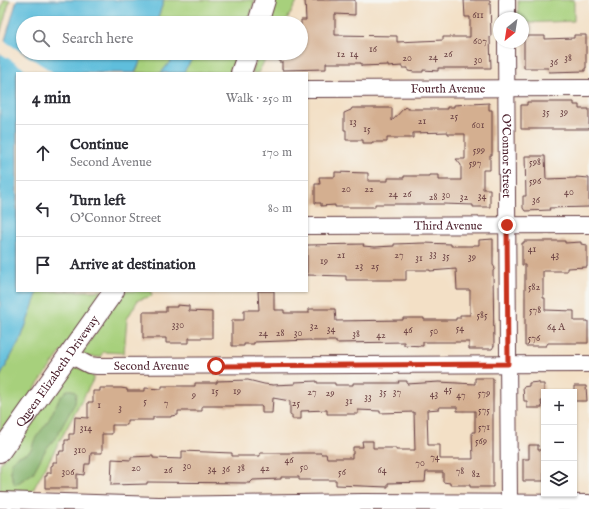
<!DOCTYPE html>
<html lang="en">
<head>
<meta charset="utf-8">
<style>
	:root { --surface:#fff; --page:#f2f2f3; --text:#2b2b33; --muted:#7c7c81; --line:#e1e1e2 }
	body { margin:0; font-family:"IM FELL English",serif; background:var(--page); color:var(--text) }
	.controls { position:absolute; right:12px; bottom:12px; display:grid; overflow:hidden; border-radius:0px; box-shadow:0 1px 3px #0004 }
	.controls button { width:36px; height:36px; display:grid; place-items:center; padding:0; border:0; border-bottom:1px solid var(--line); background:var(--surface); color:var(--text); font:20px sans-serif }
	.compass { position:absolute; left:493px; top:12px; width:36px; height:36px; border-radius:50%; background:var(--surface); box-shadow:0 1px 3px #0004; rotate:210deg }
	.stop { position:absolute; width:12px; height:12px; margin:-9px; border:3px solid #c8321e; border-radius:50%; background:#fff }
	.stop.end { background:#c8321e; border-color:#fff; box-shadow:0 1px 4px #0008 }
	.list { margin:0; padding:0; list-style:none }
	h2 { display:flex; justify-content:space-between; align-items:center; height:52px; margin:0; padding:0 16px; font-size:17px }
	h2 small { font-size:13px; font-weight:400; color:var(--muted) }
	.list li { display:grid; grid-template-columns:26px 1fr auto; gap:12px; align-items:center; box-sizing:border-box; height:56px; padding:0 16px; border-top:1px solid var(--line) }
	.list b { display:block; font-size:15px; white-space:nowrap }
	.list p { margin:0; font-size:13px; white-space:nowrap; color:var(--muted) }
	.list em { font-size:13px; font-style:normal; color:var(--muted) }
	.icon { flex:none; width:22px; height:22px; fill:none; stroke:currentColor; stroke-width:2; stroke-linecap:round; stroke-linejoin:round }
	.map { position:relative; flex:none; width:589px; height:509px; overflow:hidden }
	.search { position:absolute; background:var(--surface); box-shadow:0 1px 3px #0004; left:16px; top:16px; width:292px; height:44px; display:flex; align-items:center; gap:10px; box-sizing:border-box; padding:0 14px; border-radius:22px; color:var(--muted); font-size:15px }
	.panel { position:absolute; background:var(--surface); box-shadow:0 1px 3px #0004; left:16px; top:72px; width:292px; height:220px; border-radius:0px }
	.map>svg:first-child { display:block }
	.green { fill:#a7d07c; stroke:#787854 }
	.forest { fill:#85b26c; stroke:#68684c }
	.water { fill:#5ebedc; stroke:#546e84 }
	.pier { fill:#f3e0c6 }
	.building { fill:#d4af90; fill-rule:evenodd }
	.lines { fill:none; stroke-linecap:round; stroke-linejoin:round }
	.minor-casing { stroke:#633c42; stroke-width:18 }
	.major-casing { stroke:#633c42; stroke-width:22 }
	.minor { stroke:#fff; stroke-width:16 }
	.major { stroke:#fff; stroke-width:20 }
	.route { stroke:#c8321e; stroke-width:5 }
	.labels { text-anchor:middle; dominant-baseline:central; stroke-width:3; stroke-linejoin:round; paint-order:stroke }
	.number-label { font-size:10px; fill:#6c4344 }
	.street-label { font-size:12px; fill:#4a1f2b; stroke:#f6f6f2 }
</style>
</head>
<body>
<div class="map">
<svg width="589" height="509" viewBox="0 0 589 509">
	<rect width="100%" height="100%" fill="#f6f6f2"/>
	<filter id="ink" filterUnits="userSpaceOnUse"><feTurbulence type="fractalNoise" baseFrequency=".025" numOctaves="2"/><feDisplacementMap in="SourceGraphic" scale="8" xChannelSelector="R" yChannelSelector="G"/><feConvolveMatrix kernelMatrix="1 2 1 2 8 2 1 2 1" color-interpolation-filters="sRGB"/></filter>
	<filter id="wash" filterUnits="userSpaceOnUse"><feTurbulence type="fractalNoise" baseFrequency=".012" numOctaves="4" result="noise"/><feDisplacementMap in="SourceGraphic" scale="16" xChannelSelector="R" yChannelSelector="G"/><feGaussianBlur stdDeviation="0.9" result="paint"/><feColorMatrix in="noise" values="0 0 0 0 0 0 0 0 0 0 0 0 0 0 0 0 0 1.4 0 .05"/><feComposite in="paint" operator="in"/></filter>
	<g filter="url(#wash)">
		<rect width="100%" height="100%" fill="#f3e0c6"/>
		<path class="green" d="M4,0h6l-10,34v-21z
			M164,0h91l-7,23h-92z
			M276,0h22l-13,23h-16z
			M518,0h56v21l-51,2v-5h-5z
			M144,53h94l-8,20h-95z
			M259,53h10l-11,20h-6z
			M38,291h67l-105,146v-60l22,-41z
			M123,291h28l1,5 -14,4 -11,19 -3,34 -21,-1 -3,5h-12l-5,-3v-3z
			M76,367l14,6 4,5 -61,112 -2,2h-31v-28l30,-42 41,-53z"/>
		<path class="forest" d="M67,390h6l3,3 -1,10 -19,34 -10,12 -13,24 -18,12c-3,-7 -7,-17 -2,-24 4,-7 14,-6 18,-11 2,-3 2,-8 4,-11 4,-7 10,-12 13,-18 7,-12 9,-22 19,-31z"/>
		<path class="water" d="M17,0h147l-8,23h-133v30h121l-9,20h-118v218h21l-16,45 -22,41v-320z
			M177,53h17l-2,6 -9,14h-22z"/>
		<path class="pier" d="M3,40l51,33h-23l-31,-20z"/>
		<g id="blocks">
			<path class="building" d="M305,0h50v15l-20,-1v21l62,1v6l46,-2v-3h27v-20h-5l-1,-17h26l1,37h-1l1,31h-53v3l-15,-1v2h-9l-6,-1v-3h-6v-2l-14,1v-2l-27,1v-3h-35v6l-44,1v-8h-3v-9h22v-33h5z
				M574,35h12v33h-1v3l-36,1 -1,-4h-24v-32h21v3l29,-1z
				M527,102h47v3h5v4h10v20h-68v-24h6z
				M489,103v7h3v45h-2v15h-7v19h7v18h-17v-2l-29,-1h-69v3h-40v-2l-14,1v-3h-6v-19h5l-1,-7h16v-5l33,1v8h20v-3h16v-2h25v-1h10v5h22v-15l-5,-6h9v-25h-17v-2l-35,1v5h-26v4h-15v1h-9v-3h-17v-10h-2v-17l7,-3 1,-2h40v13l13,-14 3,2h39v-2h7v-2z
				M525,156h20l1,23 30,-1v-1l13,1v29l-40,1 1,2 -25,1 -2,-3v-12h3z
				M493,239v26l2,3 -2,3 1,75 -2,3h-23v-7h-46v4l-19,-1v-3l-68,1v-2h-25v-1l-57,2v2h-10v2h-12v-26h12v-10h15l-1,-19h16v19h10v3h25v-4h26l1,12 67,-1v-2h21v2h32v-2h4v-3h10v-25h-13l-1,-21 -26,2v-1h-24v10h-60v-4l-39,-1v-30l57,-1 -1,2 12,1 19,-1v-2l30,-1 27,1v2h22v-1h6v-5z
				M524,241h41v2l16,-1v2l6,1v22l-20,1v3h-24v27h2v12l29,1v10h14v22h-40l-2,3h-21v-81h-3v-22h2z
				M177,305l12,1v5l23,1v26h-23v5h-23v-5h-23v-26h23v-5h11z
				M475,378h18v109h-23v-2h-20v-2l-7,-1v-10h-17l-1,10 -37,1v4l-52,-2v-5h-37v-3h-18v2l-28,1 -3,3 -103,-1v2l-36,1 1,-26 19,1v-3l22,-1v2l29,1v-8l50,2v3h28v-3h61v1h5l1,4h25v-4h1v-7h10l-1,-6h11v7h23v2h19l-1,-38 -34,1v-2l-22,-1v4h-31v-4l-26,1v8h-9v-4h-2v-14l-17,-3 -1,15h-10v-7h-60v5h-24v4l-7,1v1h-18v3h-26v5h-15v9h-10v19h-11l-1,11h-5l-1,11 -7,-1v14h-32v-12h2v-3h4v-7l2,-1v-3h4v-7h2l1,-4h4v-7h1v-4h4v-6h5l1,-17 13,1v-16h5v-11h7v-3h21l6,1v2h18v-3l17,1v-3h33v-3h22v-2l31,-1 16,4 9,1 22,-1v-2l22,-1v2h18v2h18v-2h46l-1,-2h9v3l32,-2 36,2zM439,407h18v4h18v21h-3l1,27h-33v-14h-12l-1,-35 12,-1z
				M539,382v2h5v17h-3l1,7h-15v-7h-3l-1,-14 6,-1v-3z
				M574,386h12l1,15h-13z
				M529,445h9v5h6v31h-21v-22h6z"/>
		</g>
	</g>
	<g filter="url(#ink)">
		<use href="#blocks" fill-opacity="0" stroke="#633c42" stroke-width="1"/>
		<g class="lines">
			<defs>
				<g id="minor">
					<path d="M507,18v-18"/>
					<path id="s1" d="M506,42l3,461 1,6"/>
					<path id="s2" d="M307,89l282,-1"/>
					<path id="s3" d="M307,226l282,-1"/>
					<path id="s4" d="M70,355l19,10 8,1 492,-2"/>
					<path d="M0,500l158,5 205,-3 226,1"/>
				</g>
				<g id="major">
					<path d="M258,23l7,-23"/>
					<path d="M241,73l7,-20"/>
					<path id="s5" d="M0,452l114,-161"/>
				</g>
			</defs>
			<use href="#minor" class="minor-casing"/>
			<use href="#major" class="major-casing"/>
			<use href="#minor" class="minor"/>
			<use href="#major" class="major"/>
		</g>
	</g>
	<g class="lines" filter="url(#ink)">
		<path class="route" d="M216,366l292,-2 -1,-139"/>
	</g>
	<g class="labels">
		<g class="number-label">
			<text x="478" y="15">611</text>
			<text x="480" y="41">607</text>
			<text x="373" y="49">16</text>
			<text x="341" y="54">12</text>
			<text x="354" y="54">14</text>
			<text x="448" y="54">26</text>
			<text x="433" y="57">24</text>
			<text x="407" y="58">20</text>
			<text x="568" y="58">38</text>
			<text x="478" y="60">30</text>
			<text x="554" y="62">36</text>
			<text x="546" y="112">35</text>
			<text x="564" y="112">39</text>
			<text x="454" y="116">25</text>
			<text x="422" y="121">21</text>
			<text x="353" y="122">13</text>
			<text x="478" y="125">601</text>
			<text x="367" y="129">15</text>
			<text x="479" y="150">599</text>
			<text x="535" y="162">598</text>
			<text x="475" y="163">597</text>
			<text x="535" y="181">596</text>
			<text x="346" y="189">20</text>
			<text x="369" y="189">22</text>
			<text x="569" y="192">40</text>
			<text x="393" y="194">24</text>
			<text x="407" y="194">26</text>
			<text x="446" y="195">30</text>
			<text x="482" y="196">34</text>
			<text x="433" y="197">28</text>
			<text x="464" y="197">32</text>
			<text x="536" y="200">36</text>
			<text x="532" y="249">41</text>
			<text x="433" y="254">33</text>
			<text x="341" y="255">21</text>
			<text x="399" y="255">27</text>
			<text x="555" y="255">43</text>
			<text x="446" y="256">35</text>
			<text x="472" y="257">39</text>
			<text x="419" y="258">31</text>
			<text x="324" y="261">19</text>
			<text x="359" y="266">23</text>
			<text x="375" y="266">25</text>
			<text x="534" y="287">582</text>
			<text x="535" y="310">578</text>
			<text x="482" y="315">585</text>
			<text x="178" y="325">330</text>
			<text x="314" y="326">32</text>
			<text x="556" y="327">64 A</text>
			<text x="460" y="328">54</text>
			<text x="331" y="329">34</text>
			<text x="408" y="330">46</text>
			<text x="434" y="331">50</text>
			<text x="263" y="333">24</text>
			<text x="280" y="333">28</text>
			<text x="298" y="333">30</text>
			<text x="356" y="334">38</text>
			<text x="381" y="335">42</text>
			<text x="534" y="338">576</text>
			<text x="448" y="389">45</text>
			<text x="215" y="391">15</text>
			<text x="237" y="391">19</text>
			<text x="312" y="392">27</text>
			<text x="383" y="392">35</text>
			<text x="397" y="392">37</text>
			<text x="330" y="393">29</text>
			<text x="484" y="393">579</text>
			<text x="434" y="394">43</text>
			<text x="194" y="395">9</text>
			<text x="461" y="395">47</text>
			<text x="368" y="397">33</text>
			<text x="145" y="401">5</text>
			<text x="349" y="401">31</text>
			<text x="166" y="403">7</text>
			<text x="296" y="403">25</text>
			<text x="99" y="405">1</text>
			<text x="120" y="408">3</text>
			<text x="484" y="410">575</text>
			<text x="484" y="427">571</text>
			<text x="86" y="428">314</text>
			<text x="481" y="441">569</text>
			<text x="80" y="450">310</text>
			<text x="435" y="457">74</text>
			<text x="289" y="460">46</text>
			<text x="420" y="463">70</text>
			<text x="187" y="466">30</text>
			<text x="304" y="467">50</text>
			<text x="136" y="468">20</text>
			<text x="241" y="468">38</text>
			<text x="265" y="468">42</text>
			<text x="212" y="469">34</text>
			<text x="226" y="469">36</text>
			<text x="168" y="470">26</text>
			<text x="382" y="470">64</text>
			<text x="460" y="471">78</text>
			<text x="68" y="472">306</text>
			<text x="342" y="472">56</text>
			<text x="476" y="474">82</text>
		</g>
		<g class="street-label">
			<text stroke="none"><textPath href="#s2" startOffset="141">Fourth Avenue</textPath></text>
			<text stroke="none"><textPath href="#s1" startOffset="114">O'Connor Street</textPath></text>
			<text stroke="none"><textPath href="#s3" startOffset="141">Third Avenue</textPath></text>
			<text stroke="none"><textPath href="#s4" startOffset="84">Second Avenue</textPath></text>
			<text stroke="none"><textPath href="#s5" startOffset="99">Queen Elizabeth Driveway</textPath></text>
		</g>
	</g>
</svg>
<div class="controls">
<button>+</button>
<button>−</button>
<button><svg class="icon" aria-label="layers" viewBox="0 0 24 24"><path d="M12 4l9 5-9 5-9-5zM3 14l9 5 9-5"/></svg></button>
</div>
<svg class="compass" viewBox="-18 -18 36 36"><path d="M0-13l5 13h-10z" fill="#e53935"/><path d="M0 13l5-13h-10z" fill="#7c7c81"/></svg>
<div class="stop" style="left:216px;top:366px"></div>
<div class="stop end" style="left:507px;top:225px"></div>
<div class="search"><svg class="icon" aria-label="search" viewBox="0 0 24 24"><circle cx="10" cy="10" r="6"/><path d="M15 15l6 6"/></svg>Search here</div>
<section class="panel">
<h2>4 min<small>Walk · 250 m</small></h2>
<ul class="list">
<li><svg class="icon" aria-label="ahead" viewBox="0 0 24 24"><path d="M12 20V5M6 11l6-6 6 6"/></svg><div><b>Continue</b><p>Second Avenue</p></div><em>170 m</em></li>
<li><svg class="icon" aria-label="left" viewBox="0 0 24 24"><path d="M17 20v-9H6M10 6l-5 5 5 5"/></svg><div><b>Turn left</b><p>O'Connor Street</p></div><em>80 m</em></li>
<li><svg class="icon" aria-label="arrive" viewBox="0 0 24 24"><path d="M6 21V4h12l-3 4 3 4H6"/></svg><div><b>Arrive at destination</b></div></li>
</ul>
</section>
</div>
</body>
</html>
